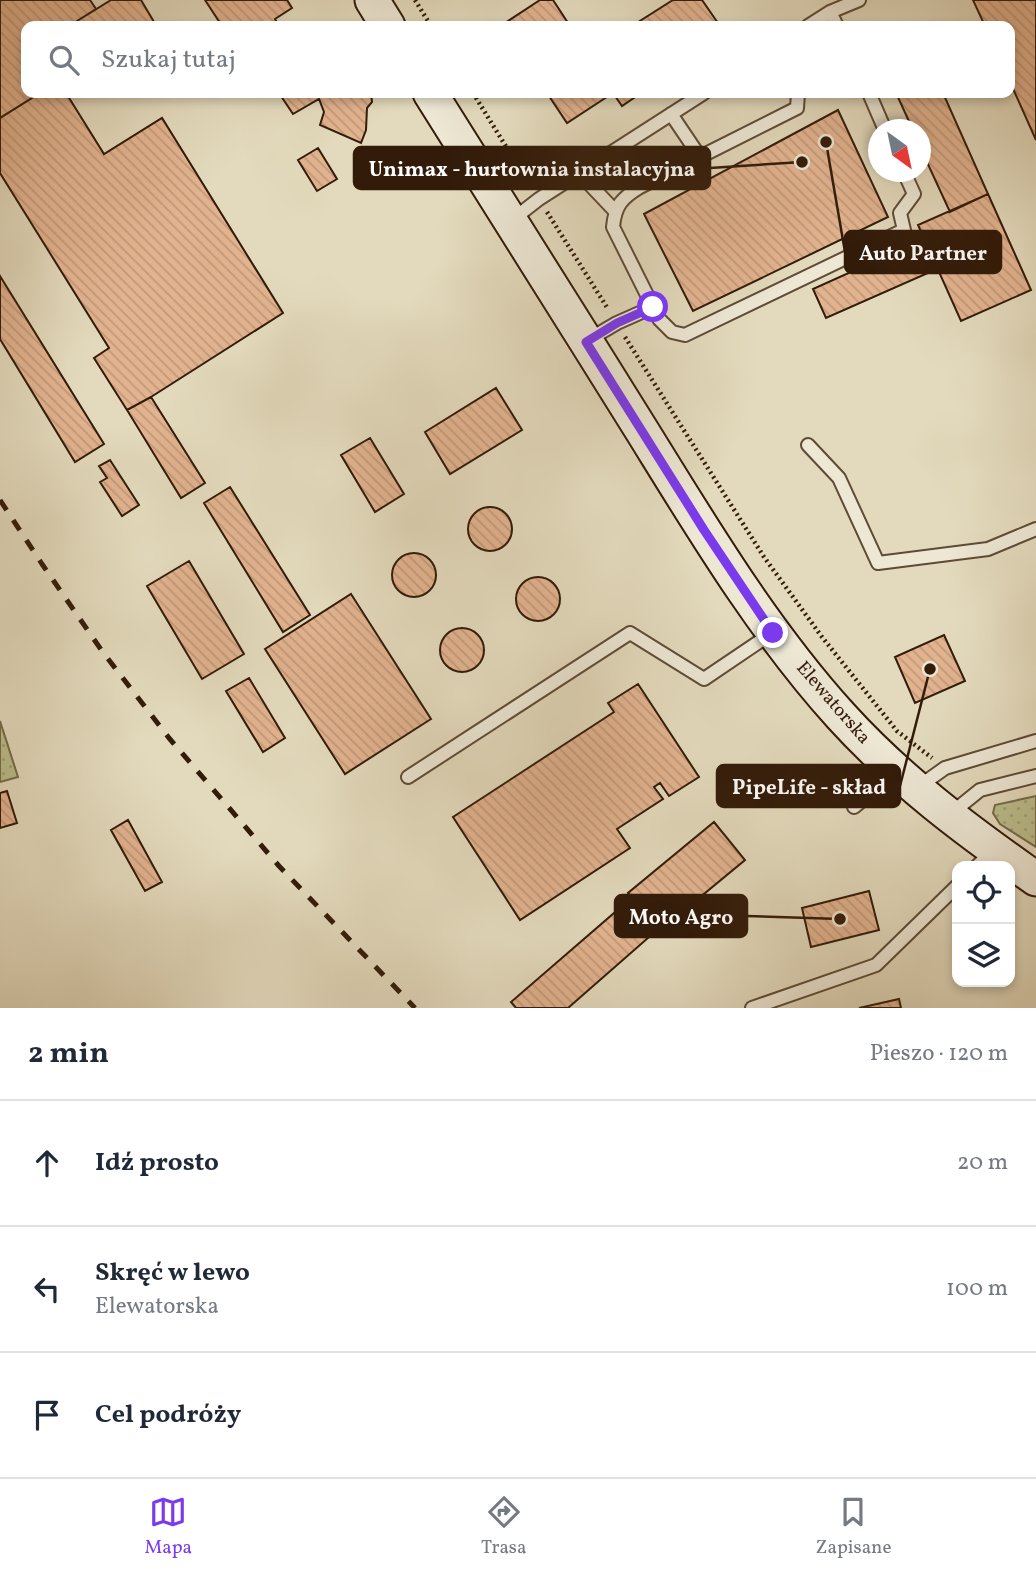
<!DOCTYPE html>
<html lang="pl">
<head>
<meta charset="utf-8">
<style>
	:root { --surface:#fff; --page:#f2f2f3; --text:#1f2937; --muted:#747a83; --line:#e0e1e3; --accent:#7c3aed }
	body { margin:0; font-family:Vollkorn,serif; background:var(--page); color:var(--text) }
	.controls { position:absolute; right:21px; bottom:21px; display:grid; overflow:hidden; border-radius:14px; box-shadow:0 4px 10px #0003 }
	.controls button { width:63px; height:63px; display:grid; place-items:center; padding:0; border:0; border-bottom:2px solid var(--line); background:var(--surface); color:var(--text); font:35px sans-serif }
	.compass { position:absolute; left:868px; top:119px; width:63px; height:63px; border-radius:50%; background:var(--surface); box-shadow:0 4px 10px #0003; rotate:147deg }
	.stop { position:absolute; width:21px; height:21px; margin:-16px; border:5px solid #7c3aed; border-radius:50%; background:#fff }
	.stop.end { background:#7c3aed; border-color:#fff; box-shadow:0 2px 7px #0008 }
	.list { margin:0; padding:0; list-style:none }
	h2 { display:flex; justify-content:space-between; align-items:center; height:91px; margin:0; padding:0 28px; font-size:30px }
	h2 small { font-size:23px; font-weight:400; color:var(--muted) }
	.list li { display:grid; grid-template-columns:46px 1fr auto; gap:21px; align-items:center; box-sizing:border-box; height:126px; padding:0 28px; border-top:2px solid var(--line) }
	.list b { display:block; font-size:26px; white-space:nowrap }
	.list p { margin:0; font-size:23px; white-space:nowrap; color:var(--muted) }
	.list em { font-size:23px; font-style:normal; color:var(--muted) }
	.icon { flex:none; width:38px; height:38px; fill:none; stroke:currentColor; stroke-width:2; stroke-linecap:round; stroke-linejoin:round }
	.map { position:relative; flex:none; width:1036px; height:1008px; overflow:hidden }
	.search { position:absolute; background:var(--surface); box-shadow:0 4px 10px #0003; left:21px; right:21px; top:21px; height:77px; display:flex; align-items:center; gap:18px; box-sizing:border-box; padding:0 24px; border-radius:14px; color:var(--muted); font-size:26px }
	.sheet { height:469px; background:var(--surface) }
	nav { display:flex; justify-content:space-around; align-items:center; box-sizing:border-box; height:98px; border-top:2px solid var(--line); background:var(--surface); font-size:19px; color:var(--muted) }
	nav a { display:grid; justify-items:center; gap:4px }
	nav .on { color:var(--accent) }
	.map>svg:first-child { display:block }
	.grass { fill:url(#grass-dots); stroke:#766c4a; stroke-width:2 }
	.building { fill:url(#building-back-hatch); stroke:#321b09; stroke-width:2 }
	.lines { fill:none; stroke-linecap:round; stroke-linejoin:round }
	.lane-casing { stroke:#5e4b36; stroke-width:16 }
	.secondary-casing { stroke:#321b09; stroke-width:37 }
	.path { stroke:#321b09; stroke-width:4.5; stroke-dasharray:2 3.5; stroke-linecap:butt }
	.lane { stroke:#ede7d4; stroke-width:12 }
	.secondary { stroke:#ede7d4; stroke-width:33 }
	.rail { stroke:#321b09; stroke-width:5; stroke-dasharray:12 12; stroke-linecap:butt }
	.route { stroke:#7c3aed; stroke-width:9 }
	.labels { text-anchor:middle; dominant-baseline:central; stroke-width:5; stroke-linejoin:round; paint-order:stroke }
	.street-label { font-size:19px; fill:#321b09; stroke:#ede7d4 }
	.leader { fill:none; stroke:#321b09; stroke-width:2.5 }
	.callout-dot { fill:#321b09; stroke:#ede7d4; stroke-width:2.5 }
	.callout { fill:#321b09; stroke:#321b09; stroke-width:2.5 }
	.callout-label { font-size:21px; text-anchor:middle; font-weight:bold; fill:#fff }
</style>
</head>
<body>
<div class="map">
<svg width="1036" height="1008" viewBox="0 0 1036 1008">
	<defs>
		<pattern id="grass-dots" width="8" height="8" patternUnits="userSpaceOnUse" patternTransform="scale(1.75)"><rect width="8" height="8" fill="#bbbd8c"/><path d="M2 2h.1M6 6h.1" fill="none" stroke="#a1a277" stroke-width="1.8" stroke-linecap="round"/></pattern>
		<pattern id="building-back-hatch" width="6" height="6" patternUnits="userSpaceOnUse" patternTransform="scale(1.75)"><rect width="6" height="6" fill="#e2b38f"/><path d="M-1 5l2 2M0 0l6 6M5-1l2 2" fill="none" stroke="#c2997a"/></pattern>
	</defs>
	<rect width="100%" height="100%" fill="#e3dabd"/>
	<filter id="stains"><feTurbulence type="fractalNoise" baseFrequency=".00286" numOctaves="4"/><feColorMatrix values="0 0 0 0 .2 0 0 0 0 .09 0 0 0 0 .02 0 0 0 .5 -.17"/></filter>
	<radialGradient id="worn" r=".72"><stop offset=".6" stop-color="#630" stop-opacity="0"/><stop offset="1" stop-color="#630" stop-opacity=".3"/></radialGradient>
	<path class="grass" d="M0,721l18,56 -18,5z
		M1036,796v51l-36,-23 -7,-11 2,-8z"/>
	<path class="building" d="M0,0h90l6,9 -27,17h-43v67h14l-40,25z
		M111,0h30l13,22 -7,4h-78z
		M205,0h82l5,8 -17,11 4,7h-57z
		M540,0h13l17,26h-67l-1,-1z
		M673,0h29l18,26h-88z
		M973,0h63v140l-26,-58v-56h-25z
		M40,93h26l38,61 58,-36 121,195 -132,84 -24,13 -33,-52 15,-10 -109,-175v-55z
		M279,93h92l1,9 -5,6 -1,22 -5,13 -41,-18 4,-13 -5,-13 -26,15z
		M547,93h94l-19,13 -9,-13 -46,30z
		M896,93h47l45,101 -38,18 -30,-65v-17h-7z
		M838,110l50,107 -195,94 -49,-97z
		M318,148l19,31 -20,12 -19,-31z
		M988,194l43,96 -70,31 -43,-96z
		M924,239l13,30 -111,49 -13,-29z
		M0,276l104,168 -29,18 -75,-123z
		M496,388l26,42 -72,44 -25,-42z
		M151,397l54,86 -24,15 -54,-88z
		M370,438l34,56 -29,18 -34,-57z
		M110,460l29,45 -17,11 -22,-34 7,-4 -8,-12z
		M230,487l80,128 -27,17 -79,-129z
		M468 529a22 22 0 1 1 44 0a22 22 0 1 1-44 0Z
		M392 575a22 22 0 1 1 44 0a22 22 0 1 1-44 0Z
		M189,561l55,93 -42,25 -55,-93z
		M516 599a22 22 0 1 1 44 0a22 22 0 1 1-44 0Z
		M351,594l80,125 -86,55 -80,-125z
		M440 650a22 22 0 1 1 44 0a22 22 0 1 1-44 0Z
		M944,635l21,46 -50,22 -20,-46z
		M249,678l36,60 -22,14 -37,-61z
		M638,684l61,93 -30,19 -9,-13 -6,4 9,12 -46,30 13,19 -110,72 -67,-103 161,-105 -6,-9z
		M7,791l10,32 -17,5v-35z
		M128,820l34,62 -17,9 -34,-61z
		M714,822l31,38 -86,71 -31,-38z
		M869,891l10,39 -68,17 -9,-39z
		M621,907l27,31 -80,70h-52l-5,-6z
		M899,999l2,9h-42z"/>
	<g class="lines">
		<defs>
			<path id="lane" d="M830,12l7,14
				M808,26l22,-14 29,-12
				M798,93l-1,15 -157,79c-18,11 -25,18 -27,40l46,92 13,13 13,3 219,-105 -4,-17 14,-19 -10,-22
				M869,93l16,37
				M671,114l29,43
				M579,173l36,38
				M512,220l27,-21 165,-106
				M588,340l29,-17 36,-16
				M808,445l31,33 39,85 110,-14 48,-20
				M408,777l222,-144 74,46 68,-46
				M917,788l28,-20 91,-27
				M854,807l42,-34
				M949,815l31,-25 56,-14
				M977,866l17,-16
				M752,1008l124,-43 81,-79"/>
			<path id="secondary" d="M372,0l16,26
				M430,93c71,113 143,227 214,341 60,97 120,197 197,282 58,64 125,114 195,163"/>
		</defs>
		<use href="#lane" class="lane-casing"/>
		<use href="#secondary" class="secondary-casing"/>
		<path class="path" d="M415,0l16,26
			M473,93l58,94
			M547,212l61,97
			M625,337l139,220 58,80 75,94 35,27"/>
		<use href="#lane" class="lane"/>
		<use href="#secondary" class="secondary"/>
		<path class="rail" d="M0,500l42,64 60,87 67,87 110,128 136,142"/>
	</g>
	<g class="lines">
		<path class="route" d="M653,307l-36,16 -31,19 118,188 69,103"/>
	</g>
	<g class="labels">
		<g class="street-label">
			<text transform="translate(833 703) rotate(49)">Elewatorska</text>
		</g>
	</g>
	<path class="leader" d="M802 162L710 168M826 142L845 252M930 669L900 786M840 919L747 916"/>
	<g class="callout-dot">
		<circle cx="802" cy="162" r="7"/>
		<circle cx="826" cy="142" r="7"/>
		<circle cx="930" cy="669" r="7"/>
		<circle cx="840" cy="919" r="7"/>
	</g>
	<g class="callout">
		<rect x="354" y="147" width="356" height="42" rx="7"/>
		<rect x="845" y="231" width="156" height="42" rx="7"/>
		<rect x="717" y="765" width="183" height="42" rx="7"/>
		<rect x="615" y="895" width="132" height="42" rx="7"/>
	</g>
	<g class="callout-label">
		<text x="532" y="176">Unimax - hurtownia instalacyjna</text>
		<text x="923" y="260">Auto Partner</text>
		<text x="809" y="794">PipeLife - skład</text>
		<text x="681" y="924">Moto Agro</text>
	</g>
	<rect width="100%" height="100%" filter="url(#stains)"/>
	<rect width="100%" height="100%" fill="url(#worn)"/>
</svg>
<div class="controls">
<button><svg class="icon" aria-label="locate" viewBox="0 0 24 24"><circle cx="12" cy="12" r="6"/><path d="M12 2v4M12 18v4M2 12h4M18 12h4"/></svg></button>
<button><svg class="icon" aria-label="layers" viewBox="0 0 24 24"><path d="M12 4l9 5-9 5-9-5zM3 14l9 5 9-5"/></svg></button>
</div>
<svg class="compass" viewBox="-18 -18 36 36"><path d="M0-13l5 13h-10z" fill="#e53935"/><path d="M0 13l5-13h-10z" fill="#747a83"/></svg>
<div class="stop" style="left:653px;top:307px"></div>
<div class="stop end" style="left:773px;top:633px"></div>
<div class="search"><svg class="icon" aria-label="search" viewBox="0 0 24 24"><circle cx="10" cy="10" r="6"/><path d="M15 15l6 6"/></svg>Szukaj tutaj</div>
</div>
<section class="sheet">
<h2>2 min<small>Pieszo · 120 m</small></h2>
<ul class="list">
<li><svg class="icon" aria-label="ahead" viewBox="0 0 24 24"><path d="M12 20V5M6 11l6-6 6 6"/></svg><div><b>Idź prosto</b></div><em>20 m</em></li>
<li><svg class="icon" aria-label="left" viewBox="0 0 24 24"><path d="M17 20v-9H6M10 6l-5 5 5 5"/></svg><div><b>Skręć w lewo</b><p>Elewatorska</p></div><em>100 m</em></li>
<li><svg class="icon" aria-label="arrive" viewBox="0 0 24 24"><path d="M6 21V4h12l-3 4 3 4H6"/></svg><div><b>Cel podróży</b></div></li>
</ul>
</section>
<nav>
<a class="on"><svg class="icon" aria-label="map" viewBox="0 0 24 24"><path d="M3 6l6-2 6 2 6-2v14l-6 2-6-2-6 2zM9 4v14M15 6v14"/></svg>Mapa</a>
<a><svg class="icon" aria-label="directions" viewBox="0 0 24 24"><path d="M12 3l9 9-9 9-9-9zM9 14v-3h6M13 9l2 2-2 2"/></svg>Trasa</a>
<a><svg class="icon" aria-label="saved" viewBox="0 0 24 24"><path d="M7 4h10v16l-5-4-5 4z"/></svg>Zapisane</a>
</nav>
</body>
</html>
